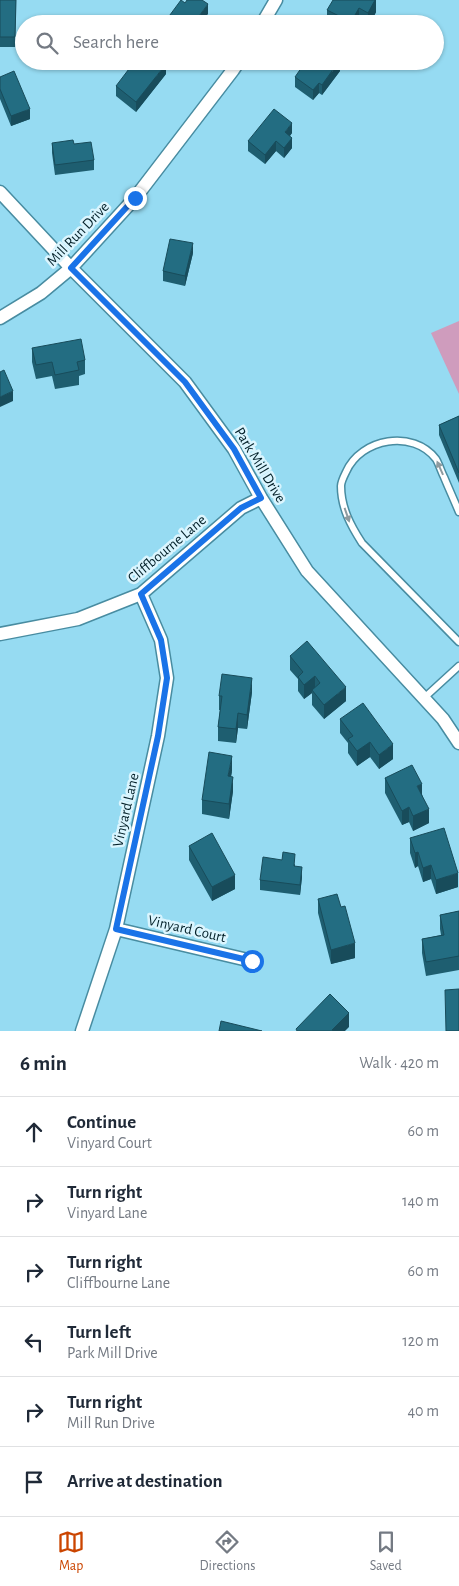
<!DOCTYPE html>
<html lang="en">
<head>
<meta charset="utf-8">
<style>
	:root { --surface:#fff; --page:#f2f2f3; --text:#1f2937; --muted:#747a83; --line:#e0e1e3; --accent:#cb4500 }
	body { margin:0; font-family:"Alegreya Sans",sans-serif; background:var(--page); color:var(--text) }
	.stop { position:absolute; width:15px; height:15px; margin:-11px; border:4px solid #1a73e8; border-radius:50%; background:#fff }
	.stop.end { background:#1a73e8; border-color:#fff; box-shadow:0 1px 5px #0008 }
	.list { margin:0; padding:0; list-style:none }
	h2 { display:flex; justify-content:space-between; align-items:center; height:65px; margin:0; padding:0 20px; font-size:21px }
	h2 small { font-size:16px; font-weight:400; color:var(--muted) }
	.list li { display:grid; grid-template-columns:32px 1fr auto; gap:15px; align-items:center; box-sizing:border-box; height:70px; padding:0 20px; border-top:1px solid var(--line) }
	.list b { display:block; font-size:19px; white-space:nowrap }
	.list p { margin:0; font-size:16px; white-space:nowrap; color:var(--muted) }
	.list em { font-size:16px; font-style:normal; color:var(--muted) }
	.icon { flex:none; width:28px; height:28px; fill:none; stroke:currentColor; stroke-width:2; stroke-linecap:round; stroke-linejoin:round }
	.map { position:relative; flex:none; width:459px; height:1031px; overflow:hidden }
	.search { position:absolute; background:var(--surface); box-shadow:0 1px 4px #0004; left:15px; right:15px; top:15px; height:55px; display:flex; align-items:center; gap:12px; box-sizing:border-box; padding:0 18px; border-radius:28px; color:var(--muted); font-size:19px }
	.sheet { height:485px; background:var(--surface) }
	nav { display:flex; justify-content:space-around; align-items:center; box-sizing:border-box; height:70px; border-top:1px solid var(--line); background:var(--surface); font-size:14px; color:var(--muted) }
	nav a { display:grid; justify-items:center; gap:2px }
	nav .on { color:var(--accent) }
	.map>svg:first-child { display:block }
	.green { fill:#cf9cbd }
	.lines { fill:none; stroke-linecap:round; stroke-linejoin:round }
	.lane-casing { stroke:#488ca1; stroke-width:9 }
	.street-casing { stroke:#488ca1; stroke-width:15 }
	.lane { stroke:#fff; stroke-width:6 }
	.street { stroke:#fff; stroke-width:12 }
	.wall { fill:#1e5e70 }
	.shaded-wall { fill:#184c5b }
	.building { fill:#236d82; stroke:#184c5b }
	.oneway { fill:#8e9b9f }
	.route { stroke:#1a73e8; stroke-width:6 }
	.labels { text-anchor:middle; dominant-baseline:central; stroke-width:5; stroke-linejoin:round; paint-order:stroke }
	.street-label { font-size:15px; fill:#032029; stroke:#dbf5fe }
</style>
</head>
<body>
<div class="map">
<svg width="459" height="1031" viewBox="0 0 459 1031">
	<rect width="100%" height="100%" fill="#96dbf2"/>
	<path class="green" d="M459,321v73l-28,-61z"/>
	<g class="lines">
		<defs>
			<path id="lane" d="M459,512c-5,-12 -10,-23 -15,-35 -3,-6 -5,-13 -8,-18 -23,-30 -75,-21 -90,13 -2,4 -5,10 -5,14 0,22 10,40 21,57l97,99
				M424,698l35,-32"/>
			<path id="street" d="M262,24l14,-24
				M0,192l71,76 114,114 49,67 27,49 46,73 136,148 16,24
				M0,318l41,-25 30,-25 64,-70 98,-128 6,-9
				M0,634l78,-15 63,-25 100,-86 20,-10
				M116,929l136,32
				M82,1031l34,-102 42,-193 9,-58 -6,-38 -20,-46"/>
		</defs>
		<use href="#lane" class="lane-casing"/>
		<use href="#street" class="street-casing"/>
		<use href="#lane" class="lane"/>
		<use href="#street" class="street"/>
	</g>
	<path class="wall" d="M0,0h16l-1,47h-15z
		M376,0v12l-6,12h-8l-3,-2 -1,2h-31v-14z
		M340,71l-18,24 -3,-2 -6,7 -18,-13v-10z
		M166,74l-30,38 -20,-16v-10z
		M0,77l30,42 -19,7 -11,-27z
		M292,133l-2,3 2,12 -8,10 -8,-7 -11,13 -17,-13v-10z
		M52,143l22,1 20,16v10l-39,5 -3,-22z
		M193,253l-8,33 -22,-5v-10z
		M32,348l53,12v14l-6,2v9l-24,4 -3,-13 -16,3 -4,-17z
		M459,416v67l-20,-48v-10z
		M290,656l56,45 -22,18 -12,-14v-12l-8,6 -6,-8v-12l-8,-9z
		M252,692l-5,37 -9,-1 -2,15 -18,-2v-14l2,-17h-1v-14z
		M340,719l53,40 -14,10 -9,-12 -13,9 -9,-13v-10l-8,-10z
		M232,771l-1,6 2,14 -4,28 -27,-5v-14z
		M385,778l37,16 7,29 -16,8 -4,-9 -7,3 -17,-32z
		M410,838l48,49 -22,7 -5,-15 -8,3 -5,-16 -3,2 -5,-15z
		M189,846l46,43 -23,12 -23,-41z
		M295,864v3l7,10 -2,18 -40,-5v-10z
		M318,899l37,59 -24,6 -13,-51z
		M459,911v59l-33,6 -4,-23v-14l19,-4 -1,-6v-14z"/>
	<path class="shaded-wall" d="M375,0h1v12l-6,12h-2v-11z
		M208,4v10l-8,10h-7z
		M359,8v14l-1,2h-7v-2z
		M340,61v10l-18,24v-10z
		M166,64v10l-30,38v-10z
		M319,83v10l-6,7v-10z
		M30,109v10l-19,7v-10z
		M292,123v10l-7,9v-10z
		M292,138v10l-8,10v-10z
		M276,141v10l-11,13v-9z
		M193,243v10l-8,33v-10z
		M13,391v10l-13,6v-10z
		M315,676v15l-3,-1v3l-8,6v-14z
		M252,678v14l-5,37v-14z
		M346,687v14l-22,18v-14z
		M238,713v15l-2,15v-14z
		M370,742v15l-13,9v-15z
		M393,744v15l-14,10v-14z
		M232,756v15l-4,20v-15z
		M233,777v14l-4,28v-15z
		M422,784v14l-5,-12z
		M409,807v15l-7,3v-14z
		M429,809v14l-16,8v-15z
		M418,852v14l-3,2v-15z
		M431,865v14l-8,3v-14z
		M302,867v10l-2,18v-10z
		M458,873v14l-22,7v-14z
		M235,875v14l-23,12v-14z
		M355,943v15l-24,6v-14z
		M349,1013v14l-4,4h-13v-1z"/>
	<path class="building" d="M0,0h16l-1,37h-15z
		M181,0l4,3 2,-3h15l6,4 -15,20h-28l-1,-1z
		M333,0h42l-7,13 -9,-5 -8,14 -24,-12z
		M135,61h2l3,3 3,-3h19l4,3 -30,38 -20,-16z
		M306,61h33l-17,24 -3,-2 -6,7 -18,-13z
		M14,71l16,38 -19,7 -11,-27v-12z
		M274,109l18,14 -7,9 7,6 -8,10 -8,-7 -11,14 -17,-14z
		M73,140l1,4 17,-2 3,18 -39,5 -3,-22z
		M170,239l23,4 -8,33 -22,-5z
		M81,339l4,21 -8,2 2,8 -24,5 -3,-13 -16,3 -4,-17z
		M4,370l9,21 -13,6v-25z
		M459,416v57l-20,-48z
		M307,641l39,46 -22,18 -12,-15 8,-7 -5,-7 -11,9 -6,-8 5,-5 -13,-16z
		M222,674l30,4 -5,37 -9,-2 -2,16 -18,-2 4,-31h-3z
		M363,703l30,41 -14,11 -9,-13 -13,9 -9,-12 5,-3 -13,-17z
		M209,752l23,4 -4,20 5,1 -4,27 -27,-4z
		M412,765l10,19 -5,2 12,23 -16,7 -4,-9 -7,4 -17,-33z
		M444,828l14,45 -22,7 -5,-15 -8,3 -5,-16 -3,1 -5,-15z
		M212,833l23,42 -23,12 -23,-41z
		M283,852l12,2 -1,12 8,1 -2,18 -40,-5 3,-23 19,3z
		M337,894l4,13 4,-1 10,37 -24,7 -13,-51z
		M459,911v45l-33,6 -4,-23 22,-4 -4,-20z
		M459,989v42h-13l-1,-41z
		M330,994l19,19 -17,17 2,1h-37l-1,-2z
		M221,1021l41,10h-43z"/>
	<defs><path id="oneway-solid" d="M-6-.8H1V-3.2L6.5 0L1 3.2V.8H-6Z" transform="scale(1.25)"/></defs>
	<g class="oneway">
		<use href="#oneway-solid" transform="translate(440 468) rotate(-114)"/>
		<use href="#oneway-solid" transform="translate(347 515) rotate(71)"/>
	</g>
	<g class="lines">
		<path class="route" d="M135,198l-64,70 114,114 49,67 27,49 -20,10 -100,86 20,46 6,38 -9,58 -42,193 136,32"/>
	</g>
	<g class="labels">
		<g class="street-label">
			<text transform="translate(78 234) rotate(-46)">Mill Run Drive</text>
			<text transform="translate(260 465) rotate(59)">Park Mill Drive</text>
			<text transform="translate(167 549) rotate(-40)">Cliffbourne Lane</text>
			<text transform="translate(126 810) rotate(-77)">Vinyard Lane</text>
			<text transform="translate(187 929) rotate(13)">Vinyard Court</text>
		</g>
	</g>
</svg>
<div class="stop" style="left:252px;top:961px"></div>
<div class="stop end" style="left:135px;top:198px"></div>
<div class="search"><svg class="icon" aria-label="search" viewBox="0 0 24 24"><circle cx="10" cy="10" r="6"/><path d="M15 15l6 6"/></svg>Search here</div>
</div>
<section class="sheet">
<h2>6 min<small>Walk · 420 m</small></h2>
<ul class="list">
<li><svg class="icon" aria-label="ahead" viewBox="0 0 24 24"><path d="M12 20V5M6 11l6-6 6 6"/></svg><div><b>Continue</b><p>Vinyard Court</p></div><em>60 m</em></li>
<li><svg class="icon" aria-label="right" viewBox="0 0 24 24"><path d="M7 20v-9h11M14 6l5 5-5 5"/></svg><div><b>Turn right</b><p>Vinyard Lane</p></div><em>140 m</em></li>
<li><svg class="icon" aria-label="right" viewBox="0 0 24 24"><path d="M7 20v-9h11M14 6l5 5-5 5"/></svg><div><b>Turn right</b><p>Cliffbourne Lane</p></div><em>60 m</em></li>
<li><svg class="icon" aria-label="left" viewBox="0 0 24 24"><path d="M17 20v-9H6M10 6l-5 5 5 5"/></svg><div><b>Turn left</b><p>Park Mill Drive</p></div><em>120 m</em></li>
<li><svg class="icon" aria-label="right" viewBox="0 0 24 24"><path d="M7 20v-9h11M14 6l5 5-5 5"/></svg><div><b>Turn right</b><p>Mill Run Drive</p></div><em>40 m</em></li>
<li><svg class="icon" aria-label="arrive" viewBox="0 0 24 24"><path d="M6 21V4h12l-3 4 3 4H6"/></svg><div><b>Arrive at destination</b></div></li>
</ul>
</section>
<nav>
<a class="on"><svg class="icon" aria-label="map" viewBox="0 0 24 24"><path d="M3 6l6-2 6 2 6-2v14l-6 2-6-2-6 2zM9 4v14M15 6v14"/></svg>Map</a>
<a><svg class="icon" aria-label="directions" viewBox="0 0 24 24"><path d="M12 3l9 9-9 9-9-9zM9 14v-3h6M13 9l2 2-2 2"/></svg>Directions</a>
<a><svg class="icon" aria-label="saved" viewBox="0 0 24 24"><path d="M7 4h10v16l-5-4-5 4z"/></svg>Saved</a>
</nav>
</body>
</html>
